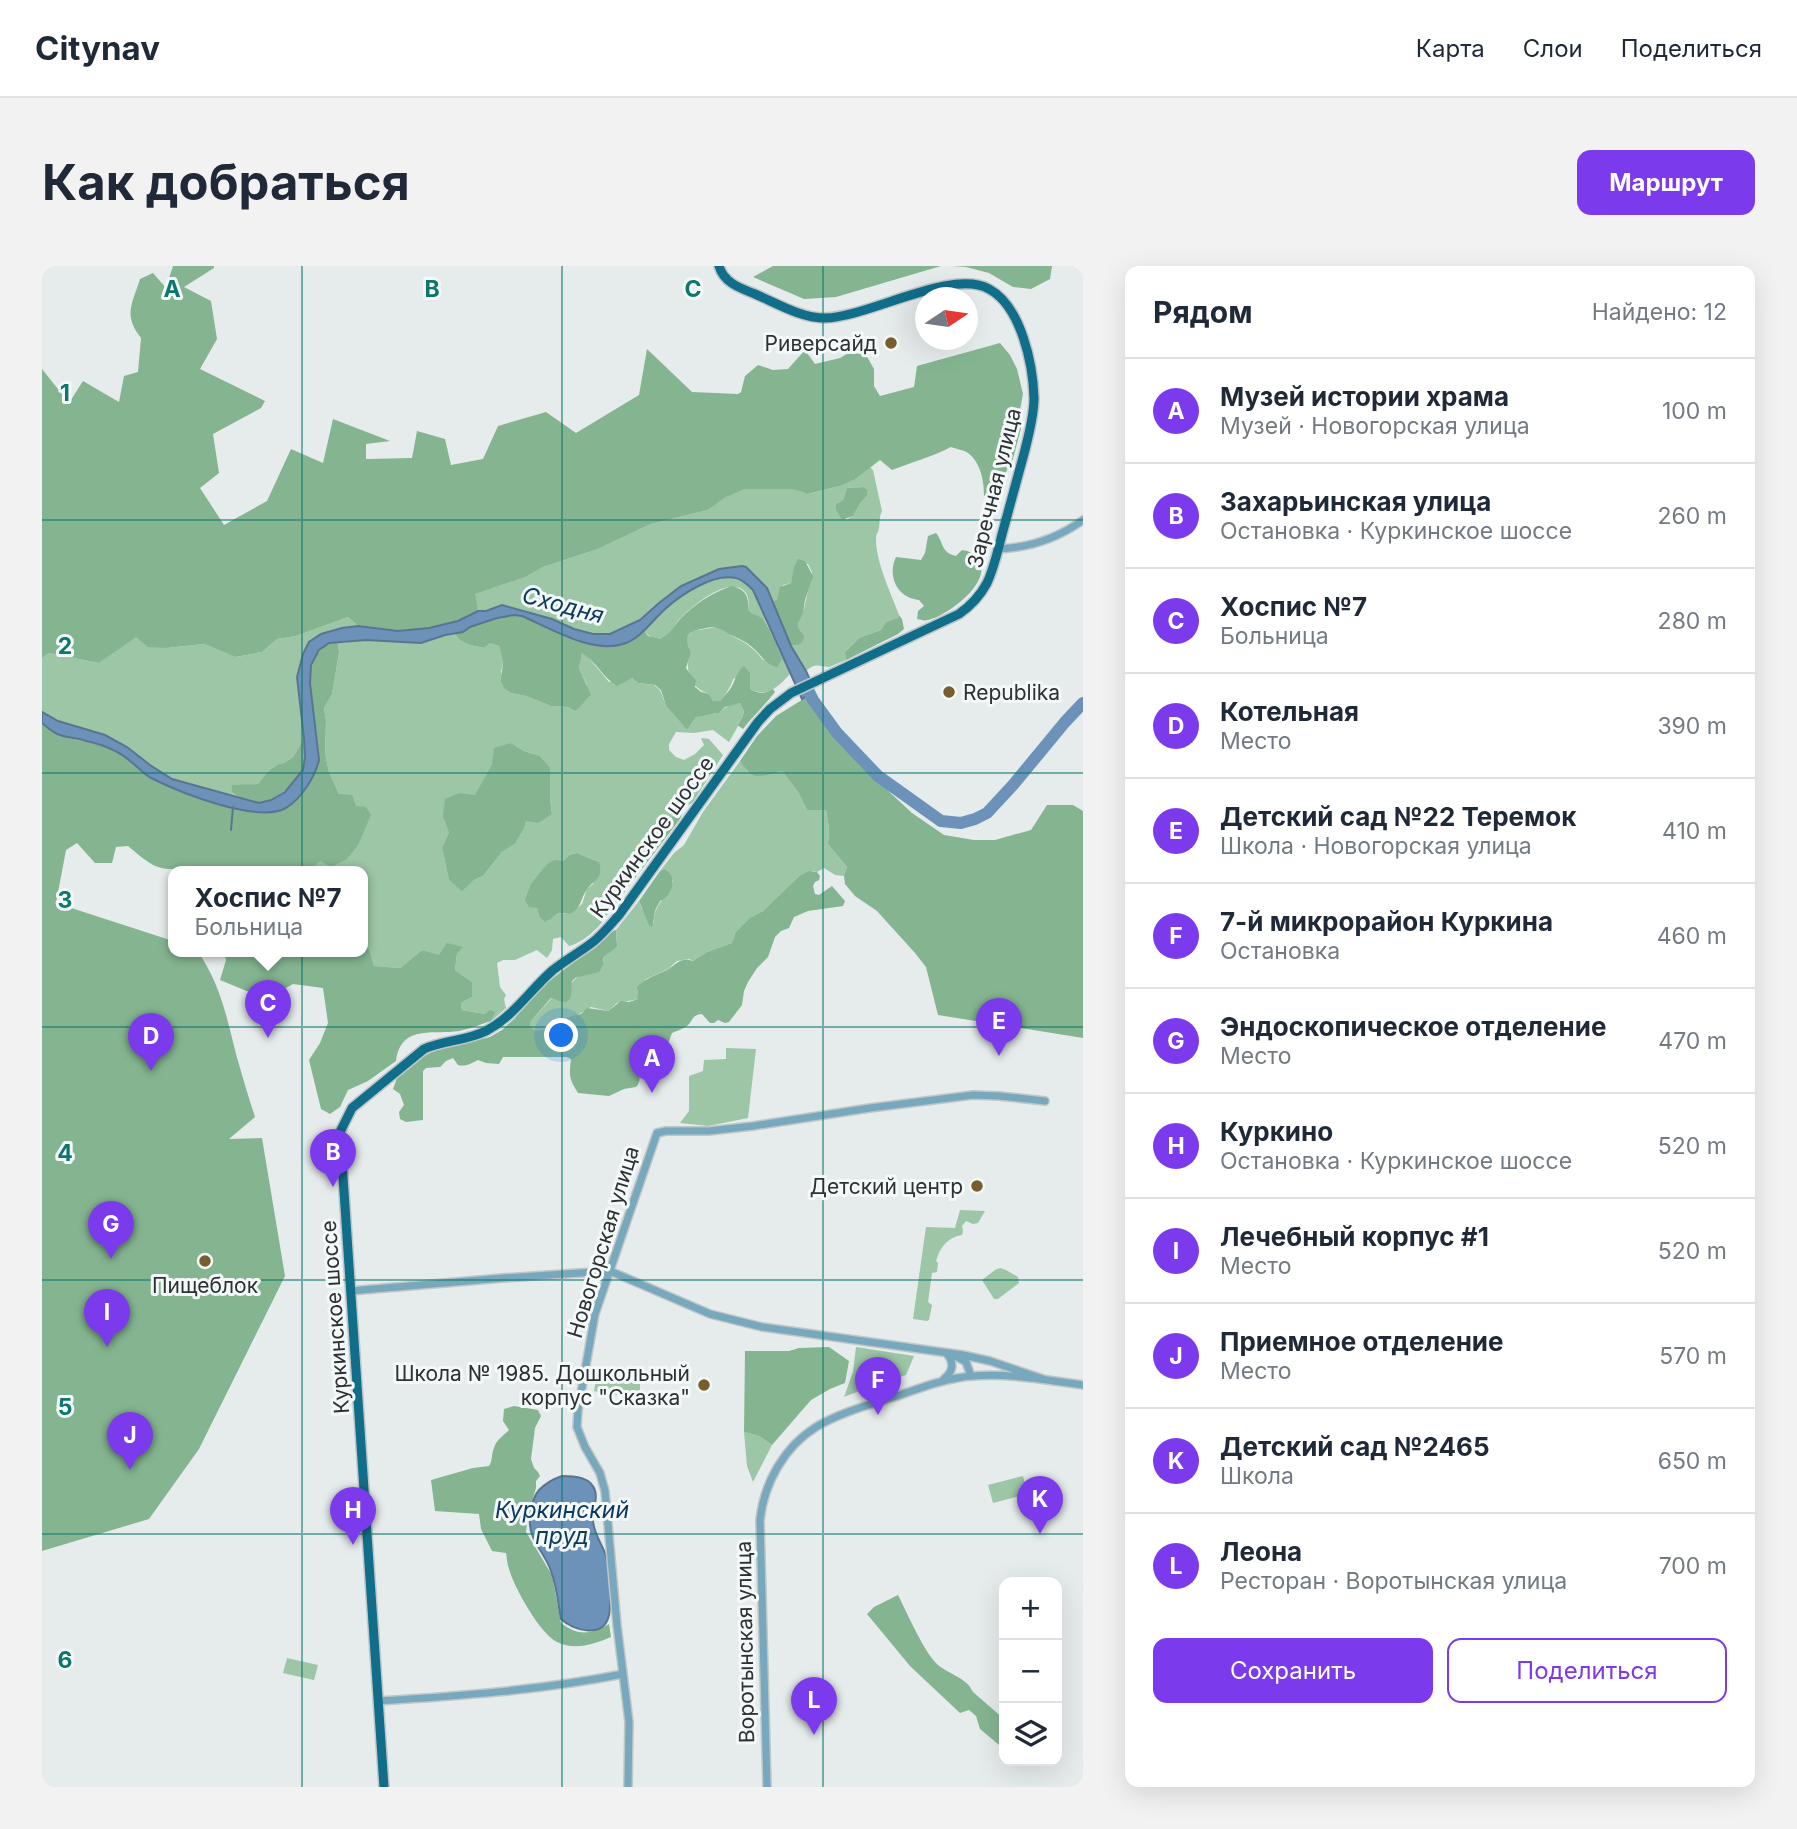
<!DOCTYPE html>
<html lang="ru">
<head>
<meta charset="utf-8">
<style>
	:root { --surface:#fff; --page:#f2f2f3; --text:#1f2937; --muted:#747a83; --line:#e0e1e3; --accent:#7c3aed }
	body { margin:0; font-family:Inter,sans-serif; background:var(--page); color:var(--text) }
	.controls { position:absolute; right:21px; bottom:21px; display:grid; overflow:hidden; border-radius:14px; box-shadow:0 7px 28px #0002 }
	.controls button { width:63px; height:63px; display:grid; place-items:center; padding:0; border:0; border-bottom:2px solid var(--line); background:var(--surface); color:var(--text); font:35px sans-serif }
	.compass { position:absolute; left:873px; top:21px; width:63px; height:63px; border-radius:50%; background:var(--surface); box-shadow:0 7px 28px #0002; rotate:77deg }
	.you { position:absolute; left:520px; top:770px; width:24px; height:24px; margin:-18px; border:5px solid #fff; border-radius:50%; background:#1a73e8; box-shadow:0 0 0 10px #1a73e833 }
	.badge { display:grid; place-items:center; width:46px; height:46px; border-radius:50%; background:var(--accent); color:#fff; font-size:23px; font-weight:700 }
	.pin { position:absolute; translate:-50% -58px; filter:drop-shadow(0 2px 4px #0008) }
	.pin::after { content:''; position:absolute; top:37px; width:24px; height:21px; background:inherit; clip-path:polygon(0 0,100% 0,50% 100%) }
	.popup { position:absolute; left:126px; top:600px; width:200px; height:91px; box-sizing:border-box; display:grid; place-content:center; border-radius:14px; background:var(--surface); filter:drop-shadow(0 2px 5px #0005); font-size:23px; white-space:nowrap; color:var(--muted) }
	.popup b { font-size:26px; color:var(--text) }
	.popup::after { content:''; position:absolute; left:50%; top:100%; margin-left:-14px; border:14px solid transparent; border-top-color:var(--surface) }
	.list { margin:0; padding:0; list-style:none }
	h2 { display:flex; justify-content:space-between; align-items:center; height:91px; margin:0; padding:0 28px; font-size:30px }
	h2 small { font-size:23px; font-weight:400; color:var(--muted) }
	.list li { display:grid; grid-template-columns:46px 1fr auto; gap:21px; align-items:center; box-sizing:border-box; height:105px; padding:0 28px; border-top:2px solid var(--line) }
	.list b { display:block; font-size:26px; white-space:nowrap }
	.list p { margin:0; font-size:23px; white-space:nowrap; color:var(--muted) }
	.list em { font-size:23px; font-style:normal; color:var(--muted) }
	.actions { display:flex; gap:14px; padding:21px 28px }
	.actions a { flex:1; padding:16px 0; border:2px solid var(--accent); border-radius:14px; text-align:center; font-size:24px; color:var(--accent) }
	.actions .main { background:var(--accent); color:#fff }
	.icon { flex:none; width:38px; height:38px; fill:none; stroke:currentColor; stroke-width:2; stroke-linecap:round; stroke-linejoin:round }
	.map { position:relative; flex:none; width:1041px; height:1521px; overflow:hidden; border-radius:14px }
	header { display:flex; align-items:center; gap:42px; box-sizing:border-box; height:98px; padding:0 35px; background:var(--surface); border-bottom:2px solid var(--line) }
	header strong { font-size:33px }
	nav { display:flex; gap:38px; margin-inline-start:auto; font-size:24px }
	.intro { display:flex; align-items:center; justify-content:space-between; box-sizing:border-box; height:168px; padding:0 42px }
	h1 { margin:0; font-size:49px }
	.button { padding:18px 32px; border-radius:14px; background:var(--accent); color:#fff; font-size:24px; font-weight:700 }
	main { display:flex; gap:42px; padding:0 42px }
	aside { flex:1; background:var(--surface); border-radius:14px; box-shadow:0 7px 28px #0002 }
	.map>svg:first-child { display:block }
	.green { fill:#9cc6a6; fill-rule:evenodd }
	.forest { fill:#84b590 }
	.water { fill:#6c92ba; stroke:#5a7591; stroke-width:2 }
	.lines { fill:none; stroke-linecap:round; stroke-linejoin:round }
	.stream { stroke:#5a7591; stroke-width:2 }
	.river { stroke:#6c92ba; stroke-width:12 }
	.minor-casing { stroke:#c1c6c6; stroke-width:10 }
	.major-casing { stroke:#c1c6c6; stroke-width:12 }
	.minor { stroke:#77a8bd; stroke-width:7 }
	.major { stroke:#106e8b; stroke-width:9 }
	.grid { fill:none; stroke:#0f766e; stroke-width:2; stroke-opacity:0.55 }
	.poi-dot { fill:#785d2f; stroke:#f3f8f8; stroke-width:2.5 }
	.labels { text-anchor:middle; dominant-baseline:central; stroke-width:6; stroke-linejoin:round; paint-order:stroke }
	.poi-label { font-size:21px; fill:#2f3131; stroke:#f3f8f8; text-anchor:end }
	.street-label { font-size:21px; fill:#2f3131; stroke:#f3f8f8 }
	.water-label { font-size:23px; font-style:italic; fill:#0d3960; stroke:#f3f8f8 }
	.grid-label { font-size:23px; text-anchor:middle; font-weight:bold; fill:#0f766e; stroke:#f3f8f8; stroke-width:6; stroke-linejoin:round; paint-order:stroke }
</style>
</head>
<body>
<header>
<strong>Citynav</strong>
<nav><a>Карта</a><a>Слои</a><a>Поделиться</a></nav>
</header>
<div class="intro"><h1>Как добраться</h1><a class="button">Маршрут</a></div>
<main>
<div class="map">
<svg width="1041" height="1521" viewBox="0 0 1041 1521">
	<rect width="100%" height="100%" fill="#e6ebeb"/>
	<path class="green" d="M828,201l3,3 9,41c-3,6 -2,11 -3,17 -1,6 -3,5 -3,11 0,24 15,54 23,76v3l-13,4 -5,8 -22,8 -14,14 1,8 -17,7c-11,0 -12,-5 -23,4l-15,-25 8,-1 5,-10 -5,-6 -1,-5 6,-15 8,-37 -4,-8 -12,-1 -5,20 -8,2 -6,14 -5,3 -8,-17 -22,-19 -23,3 -38,17 -22,17 -19,16 -30,15h-17l-19,-5 -22,-10 -50,-14 -16,6h-8l-4,-17 50,-17 19,-10 55,-18 53,-25 57,-14 15,-12 22,-9h49l15,5 31,-8 14,-6zM821,221l4,2v7l-6,6 -8,14 -7,4 -10,-16 7,-4 4,-12z
		M686,311l10,1 15,12 37,84c-12,13 -23,24 -40,15v-16l-17,6c-2,9 -8,14 -12,23l-8,-1 -4,-7c-18,-5 -26,-25 -18,-42l-4,-7v-8l6,-6 24,-4c5,2 10,6 15,9 13,6 22,12 31,24l17,-8c-6,-9 -8,-19 -13,-28 -4,-8 -13,-8 -19,-15 1,-8 1,-15 -6,-20 -18,-11 -54,20 -65,33 -4,6 -7,14 -14,16 -8,3 -15,-2 -19,-8 7,-6 13,-13 19,-20 19,-17 40,-28 65,-33z
		M306,351l10,9 -16,2 -42,77 4,33 -11,19 -9,6 -6,1 -11,8 -9,12 -26,2 -1,5 6,7 -65,-19 -22,-14 -23,-18 -22,-12 -47,-14 -16,-9v-54l7,-5 50,10 37,-27 31,12 37,-4 33,13 25,-5 15,-13 19,-3z
		M413,368c7,11 16,11 29,14l6,-5 9,3 4,16 -2,10 10,21 15,3 25,10 16,1 8,4 12,-26 -8,-17 3,-16 6,5 21,25 23,-4 6,5 16,2 6,5 6,16 21,24 9,-13c9,0 14,-4 23,-4 7,-7 12,-9 21,-10l4,7 -2,8 -5,6 1,2 -9,16 -16,-12 -19,3 -18,-1 -7,12v6l7,7 8,3 11,-6 9,-9 -3,-7 8,1 14,16 -30,47 -22,16 -63,84 -2,10 1,3c-7,12 -24,28 -38,31l-8,-9 -8,2 -1,11 -5,8 -10,-8 -22,10h-12l-6,3 3,24 6,8 -2,4 2,9 -15,13 3,-9 -9,2 -23,-4 -1,-7 11,-6v-15l-17,-12 2,-16 5,-6 -23,8 -17,-6 -22,18 -26,-2 -5,-18 -6,1 -1,-77h-76v-4l25,1 45,-63 -17,-12 -10,-22 -4,-19 1,-32 -2,-13 8,-14 7,-41 -1,-10 28,-3 55,3 24,-8zM469,477l13,8 16,5 10,11v32l2,15 -26,6 -2,9 -9,15 -13,8 -19,24 -9,4 -12,10 -13,-10 -7,-32 7,-16 10,-39 16,3 17,-32zM535,587l22,9 -6,22 -6,5 -5,15 -12,10c-10,-1 -15,-1 -22,7l-9,-5c-4,-15 -1,-40 8,-52l16,-3 6,-6z
		M698,495l8,11 34,-1 16,21 9,18h19l3,18 -1,16 19,23 -3,9 -9,-1 -11,-7 -7,4 -4,-1 -15,6 -35,34 -12,6 -19,26 -25,9 -14,9 -4,-2 -12,2 -9,8 -22,10 -9,12 2,8 -22,4 -9,8 -17,-4 -39,23 -17,1 -5,-6 1,-4 21,-23 3,2 16,-14c4,-16 25,-7 33,-22 -3,-9 8,-16 13,-22l-1,-12 23,-29 3,8 12,14c-1,-19 14,-25 19,-42l-9,-12 -4,2 14,-18 10,-8 19,-33z
		M684,782l30,1 -8,69 -40,8 -28,-3 9,-12v-35l14,-5 1,-11 22,-1z
		M918,944l25,1 -7,12 -5,1 -7,-3 -4,5 1,5 -1,4c-14,2 -22,12 -26,26l2,2 -1,9 -5,1 -4,29 4,3 -3,15 -2,1 -14,-2 13,-92 29,1z
		M958,1002l6,2 12,7 1,6 -21,16h-4l-12,-19 13,-10z
		M814,1081l58,9 -8,19 -34,11 -28,11 9,-25z
		M555,1109l43,9v8l-26,3 -20,-4z
		M702,1166l15,4 13,9 -19,37 -6,-16z
		M981,1210l5,18 -35,9 -5,-18z
		M245,1392l31,7 -4,15 -31,-7z"/>
	<path class="forest" d="M131,0h41v2l-30,19 27,14 6,38 -17,30 65,32 -4,7 -48,26 6,39 -19,15 24,37 43,-24 24,-52 32,14 10,-44 57,22 -24,3v15l46,-1 5,-27 28,8 6,26 32,-6 15,-33 48,-14 30,21 63,-38 8,-46 45,43 46,2 3,-2 4,-16 13,-11 15,5 15,-1 17,-19 10,14 25,-6 10,-6 16,3 8,14v17l6,10 34,-9 3,-21 83,-23 10,12 7,14 6,25 -3,16 1,18 -8,31 -7,13 -4,15 -3,16 -15,-7c0,-15 -3,-33 -16,-43 -4,-3 -12,-4 -17,-6 -19,10 -39,15 -59,23l-12,-10 -26,20 -14,6 -32,8 -15,-5h-48l-21,9 -16,12 -57,14 -53,25 -55,18 -18,10 -50,17 3,17 -20,10 -29,7 -31,3 -40,-5 -10,-9 -52,19 -19,3 -15,13 -26,5 -32,-13 -37,4 -19,-1 -12,-10 -37,26 -50,-10 -7,5v-289l27,34 14,-22 36,21 5,-26 14,-4 3,-34c-18,-23 -9,-33 -1,-59l13,-6 13,15z
		M731,0h168l-105,31 -32,2 -51,-22z
		M910,0h100l-2,13 -19,10 -18,-2 -24,-14 -23,-6z
		M821,221l4,2v7l-6,6 -8,14 -11,4 -6,-11v-5l7,-4 4,-12z
		M894,267c8,10 5,20 20,23l6,-6c7,1 8,2 14,7 22,21 -28,59 -48,63 -5,1 -5,0 -11,-1l1,-8 6,-5 -5,-6c-22,-2 -32,-24 -23,-43l25,3 4,-7 3,-17z
		M756,293l7,2 8,15 -8,24 -2,13 -5,11 1,5 5,6v4l-5,6 -8,1 -19,-44 5,-3 3,-12 11,-4 3,-16z
		M690,320c13,3 17,10 16,23 5,6 8,5 14,9 4,2 19,36 20,41l-5,8c-13,-3 -15,-12 -25,-20 -6,-5 -12,-8 -19,-11 -13,-6 -14,-12 -31,-7 -2,0 -8,2 -10,3 -8,5 -5,13 -1,20l-5,16 4,6 6,6 -1,7 6,5 8,2 4,7h8c3,-6 8,-9 11,-15 4,-8 4,-13 12,-20l6,7v16c9,5 14,5 23,0l2,3c-10,13 -22,24 -32,37l-6,-4 5,-7 2,-7 -4,-8 -15,4 -6,6c-8,0 -14,4 -23,4l-9,13 -21,-24 -5,-16 -6,-5 -17,-2 -6,-5 -15,8c-14,-8 -21,-25 -35,-33l-3,15 12,27c-7,5 -9,12 -16,16l-8,-4 -16,-1 -25,-10 -15,-3 -7,-5 -3,-7 2,-19 -4,-16 -9,-3 -6,5c-13,-3 -22,-3 -29,-14 7,-1 9,-4 16,-7 15,-7 35,-14 51,-11l56,24 20,6 28,-2 18,-14 4,6 12,3c10,-4 13,-12 20,-20 15,-15 31,-26 52,-33z
		M857,349l3,4 2,10 -6,5 -52,26 -1,-8 14,-14 22,-8 5,-8 12,-4z
		M287,377h9l1,10 -7,41 -8,14 2,13 -1,32 4,19 10,22 13,1 4,11 10,1 5,8 -13,30 -11,14 -16,8 -11,-6 -9,8 -25,-1v4h-100l-1,-4c-29,4 -35,-4 -57,-22l-12,1 -4,16h-17l-18,-20 -11,7 -10,53 117,38 1,11h24c22,31 29,66 38,102 6,21 12,42 19,63l-26,22 33,-1 23,138 -86,173 -50,70 -107,32v-828c5,4 11,10 17,12 20,7 43,7 62,19 10,7 18,17 29,23 32,19 96,42 133,31 6,-1 11,-8 16,-13 10,-10 19,-22 19,-37 1,-37 -26,-89 11,-115z
		M763,432l63,74 44,41 32,22 30,5h21l36,-10 16,-25h26l10,6v227l-145,-23 -12,-48 -11,-14 -38,-42 -22,-15 -10,-12 -1,-8 3,-9 -19,-23 1,-16 -3,-18h-19l-9,-18 -16,-21c-22,5 -28,12 -42,-10l17,-25 19,-20z
		M262,472c1,10 3,25 -2,34 -14,23 -49,44 -71,19l1,-6 26,-1 9,-12 11,-8 6,-1 9,-6z
		M469,477l13,8 16,5 10,11v32l2,15 -14,9 -12,-2 -2,8 -9,15 -13,8 -19,24 -9,4 -12,11 -13,-11 -7,-32 7,-16 -6,-16 2,-17 15,-6 15,2 17,-31 2,-16z
		M642,543l-4,10 -73,96 -1,-3 2,-10 63,-84z
		M535,587l22,9c5,18 -6,17 -13,29 -7,11 -4,16 -16,23 -18,-3 -13,3 -25,8l-6,-6 -2,-8 -8,-1 -4,-7 6,-16 16,-20 8,-4 8,1 6,-6z
		M622,603c12,5 10,20 2,28 -7,7 -3,-1 -8,8 -5,7 -3,14 -6,22l-3,-2 -10,-24 21,-30z
		M767,605l8,1 3,4 -1,4 -4,2 -2,4 2,8 4,1 13,-9 13,15 -2,5 -35,5 -14,6 -5,11 -8,3 -6,6 -7,20 -11,11 -9,14 -4,9 -2,14 -13,17 -4,1 -7,-3 -4,3h-4l-8,-9c-11,1 -8,6 -15,12 -4,3 -11,5 -15,7l-6,16 -25,11c-4,9 2,20 -5,27l-12,2 -15,7 -31,-3c-9,-14 -9,-17 -7,-34l-4,-2h-64l-4,7 -13,-1 -8,-3c-7,3 -11,7 -20,5l-5,-7 -7,3 -6,6 -14,1 -3,3v49l-17,2 -6,-3 -1,-7 5,-7 -4,-11 -7,-5 4,-11 18,-16 18,-11 57,-14 12,-7 13,-12 28,-32 31,-24 21,-14 18,-17 3,-1 1,16c-5,7 -17,8 -13,18l-5,8 -24,6 -3,3c-1,17 1,27 -21,17l-20,23 -1,4 5,6 21,-3 13,-11 12,-3 6,-6 21,3 13,-10 8,1 9,-3 -1,-12c9,-9 19,-12 30,-17 11,-6 12,-13 26,-9l14,-9 25,-9 4,-11 15,-15 12,-6 35,-34z
		M405,677l16,4 -6,7 -2,16 17,12v15l-11,6 1,7 23,4 5,-4 5,2 -4,9c-10,3 -21,8 -32,10 -26,4 -58,-7 -63,30l-28,20 -20,9 -8,17 -10,7 -9,-5 -12,-49 11,-17 8,-20 -5,-35 -30,-4 -16,9 -15,-12 -13,11 -29,-12 6,-20 -2,-8h138l1,-3 6,-1 5,18 26,2 22,-18 17,5z
		M787,1081l20,14 -4,22 -15,6 -19,11 -39,45 -13,-9 -15,-4 1,-81h44l10,-3z
		M472,1140l24,4 3,6 -6,12 -4,31 3,9 4,4 2,4 -4,5v7l-8,27 -2,17 26,43 9,48c17,13 29,12 48,1l2,13c-17,7 -36,14 -54,5 -17,-8 -43,-55 -48,-73 -2,-5 -2,-11 -3,-16l-14,-2 -11,-22 -2,-15 -44,-3 -4,-31 42,-12 16,-2c4,-6 2,-11 5,-18 2,-8 10,-13 15,-18l-6,-9 1,-12z
		M856,1329c10,20 23,50 36,66 11,13 32,15 39,31l31,27v30l-24,-20 -4,-13 -7,-6 -9,3 -50,-47 -43,-52 7,-7z"/>
	<path class="water" d="M700,300l4,1 21,21 24,58 15,25 7,15v7l-11,6 -49,-109c-5,-5 -11,-11 -17,-12 -23,-5 -56,17 -72,32 -12,11 -24,29 -41,34 -31,10 -73,-16 -101,-28l-8,-1 -17,3 -27,9 -7,5 -18,3 -24,8 -55,-3 -37,3 -10,7 -8,15 -1,18 9,77c-4,17 -18,39 -33,48 -29,16 -107,-16 -135,-30 -12,-7 -21,-20 -34,-26 -9,-5 -21,-9 -31,-11 -8,-3 -18,-3 -26,-6 -7,-2 -13,-8 -18,-12v-11l16,9 47,14 22,12 23,18 22,14 87,24 12,-3 14,-8 18,-22 2,-13 -1,-19 -7,-61 6,-23 6,-12 12,-8 21,-6 16,-2 40,5 31,-3 29,-7 20,-10h8l16,-6 50,14 22,10 19,5h17l30,-14 19,-17 22,-17 38,-17z
		M520,1210c9,0 25,1 30,9 9,11 -1,24 1,36 1,13 9,23 13,35 4,15 6,44 3,59 -5,24 -35,16 -48,4 -3,-16 -4,-32 -10,-48 -4,-13 -13,-22 -18,-34 -6,-12 -3,-36 6,-47 7,-7 14,-11 23,-14z"/>
	<g class="lines">
		<path class="stream" d="M189,564l2,-23"/>
		<path class="river" d="M762,416l9,18 24,33 41,43 63,45 20,2 14,-4 12,-6 26,-28 52,-63 18,-19"/>
		<defs>
			<path id="minor" d="M955,283c31,-1 61,-11 86,-29
				M308,1025l153,-13 107,-7 100,43 52,13 201,28 27,6 56,19
				M915,1091l9,5 5,14
				M902,1113c9,-7 11,-17 2,-26
				M336,1435c82,-5 164,-11 245,-27
				M586,1521l1,-65 -12,-97 -12,-134 -5,-18 -15,-26 -8,-20 1,-17 17,-96 62,-181 9,-2h43l44,-5 117,-18 103,-13 26,1 46,5
				M725,1521l-7,-267c4,-37 24,-73 56,-93 25,-15 56,-23 84,-32 23,-8 47,-17 72,-19 36,-3 75,4 111,9"/>
			<path id="major" d="M342,1521l-44,-655 12,-24 72,-59c20,-9 42,-8 62,-18 28,-15 44,-41 67,-61 13,-10 27,-18 40,-28 10,-8 17,-17 26,-27l139,-193 12,-13 21,-16 168,-79c13,-9 21,-18 28,-31 8,-17 12,-38 17,-56 7,-26 14,-51 21,-77 4,-17 9,-34 9,-52 -1,-34 -13,-92 -45,-109 -37,-21 -120,28 -164,29 -24,0 -49,-15 -70,-24 -15,-6 -31,-11 -36,-28"/>
		</defs>
		<use href="#minor" class="minor-casing"/>
		<use href="#major" class="major-casing"/>
		<use href="#minor" class="minor"/>
		<use href="#major" class="major"/>
	</g>
	<path class="grid" d="M260,0v1521M520,0v1521M781,0v1521M0,254h1041M0,507h1041M0,761h1041M0,1014h1041M0,1268h1041"/>
	<g class="poi-dot">
		<circle cx="849" cy="77" r="7"/>
		<circle cx="907" cy="426" r="7"/>
		<circle cx="935" cy="920" r="7"/>
		<circle cx="163" cy="995" r="7"/>
		<circle cx="662" cy="1119" r="7"/>
	</g>
	<g class="labels">
		<g class="poi-label">
			<text x="835" y="77">Риверсайд</text>
			<text x="921" y="426" text-anchor="start">Republika</text>
			<text x="921" y="920">Детский центр</text>
			<text x="163" y="1019" text-anchor="middle">Пищеблок</text>
			<text x="648" y="1107">Школа № 1985. Дошкольный<tspan x="648" dy="24">корпус "Сказка"</tspan></text>
		</g>
		<g class="street-label">
			<text transform="translate(952 222) rotate(-76)">Заречная улица</text>
			<text transform="translate(610 571) rotate(-54)">Куркинское шоссе</text>
			<text transform="translate(561 976) rotate(-73)">Новогорская улица</text>
			<text transform="translate(293 1051) rotate(-94)">Куркинское шоссе</text>
			<text transform="translate(703 1376) rotate(-91)">Воротынская улица</text>
		</g>
		<g class="water-label">
			<text transform="translate(521 339) rotate(15)">Сходня</text>
			<text x="520" y="1244">Куркинский<tspan x="520" dy="26">пруд</tspan></text>
		</g>
	</g>
	<g class="grid-label">
		<text x="130" y="31">A</text>
		<text x="390" y="31">B</text>
		<text x="651" y="31">C</text>
		<text x="23" y="135">1</text>
		<text x="23" y="388">2</text>
		<text x="23" y="642">3</text>
		<text x="23" y="895">4</text>
		<text x="23" y="1149">5</text>
		<text x="23" y="1402">6</text>
	</g>
</svg>
<div class="controls">
<button>+</button>
<button>−</button>
<button><svg class="icon" aria-label="layers" viewBox="0 0 24 24"><path d="M12 4l9 5-9 5-9-5zM3 14l9 5 9-5"/></svg></button>
</div>
<svg class="compass" viewBox="-18 -18 36 36"><path d="M0-13l5 13h-10z" fill="#e53935"/><path d="M0 13l5-13h-10z" fill="#747a83"/></svg>
<div class="you"></div>
<div class="pin badge" style="left:610px;top:827px">A</div>
<div class="pin badge" style="left:291px;top:921px">B</div>
<div class="pin badge" style="left:226px;top:772px">C</div>
<div class="popup"><b>Хоспис №7</b>Больница</div>
<div class="pin badge" style="left:109px;top:805px">D</div>
<div class="pin badge" style="left:957px;top:790px">E</div>
<div class="pin badge" style="left:836px;top:1149px">F</div>
<div class="pin badge" style="left:69px;top:993px">G</div>
<div class="pin badge" style="left:311px;top:1279px">H</div>
<div class="pin badge" style="left:65px;top:1081px">I</div>
<div class="pin badge" style="left:88px;top:1204px">J</div>
<div class="pin badge" style="left:998px;top:1268px">K</div>
<div class="pin badge" style="left:772px;top:1469px">L</div>
</div>
<aside>
<h2>Рядом<small>Найдено: 12</small></h2>
<ul class="list">
<li><span class="badge">A</span><div><b>Музей истории храма</b><p>Музей · Новогорская улица</p></div><em>100 m</em></li>
<li><span class="badge">B</span><div><b>Захарьинская улица</b><p>Остановка · Куркинское шоссе</p></div><em>260 m</em></li>
<li><span class="badge">C</span><div><b>Хоспис №7</b><p>Больница</p></div><em>280 m</em></li>
<li><span class="badge">D</span><div><b>Котельная</b><p>Место</p></div><em>390 m</em></li>
<li><span class="badge">E</span><div><b>Детский сад №22 Теремок</b><p>Школа · Новогорская улица</p></div><em>410 m</em></li>
<li><span class="badge">F</span><div><b>7-й микрорайон Куркина</b><p>Остановка</p></div><em>460 m</em></li>
<li><span class="badge">G</span><div><b>Эндоскопическое отделение</b><p>Место</p></div><em>470 m</em></li>
<li><span class="badge">H</span><div><b>Куркино</b><p>Остановка · Куркинское шоссе</p></div><em>520 m</em></li>
<li><span class="badge">I</span><div><b>Лечебный корпус #1</b><p>Место</p></div><em>520 m</em></li>
<li><span class="badge">J</span><div><b>Приемное отделение</b><p>Место</p></div><em>570 m</em></li>
<li><span class="badge">K</span><div><b>Детский сад №2465</b><p>Школа</p></div><em>650 m</em></li>
<li><span class="badge">L</span><div><b>Леона</b><p>Ресторан · Воротынская улица</p></div><em>700 m</em></li>
</ul>
<div class="actions"><a class="main">Сохранить</a><a>Поделиться</a></div>
</aside>
</main>
</body>
</html>
